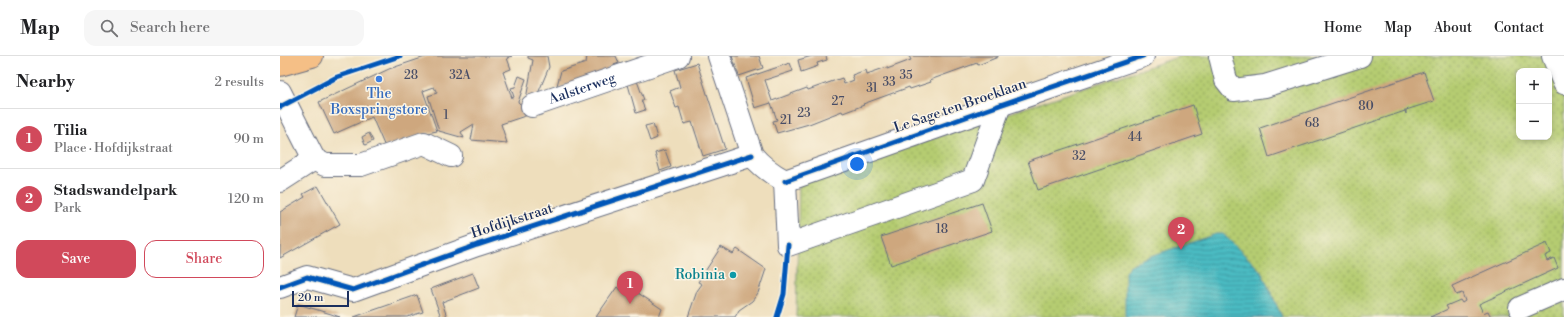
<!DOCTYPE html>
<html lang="en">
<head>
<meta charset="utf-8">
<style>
	:root { --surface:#fff; --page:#f6f6f6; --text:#202124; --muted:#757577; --line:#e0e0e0; --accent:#d1495b }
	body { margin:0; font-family:"Libre Bodoni",serif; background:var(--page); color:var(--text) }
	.controls { position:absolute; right:12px; top:12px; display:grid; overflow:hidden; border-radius:8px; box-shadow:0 2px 6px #0003 }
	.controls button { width:36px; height:36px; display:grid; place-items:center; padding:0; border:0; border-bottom:1px solid var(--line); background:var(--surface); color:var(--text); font:20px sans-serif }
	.scale { position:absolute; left:12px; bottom:10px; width:57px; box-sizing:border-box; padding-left:4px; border:2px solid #1b2f5e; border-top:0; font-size:11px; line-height:14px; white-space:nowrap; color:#1b2f5e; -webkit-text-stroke:3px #fcf5e5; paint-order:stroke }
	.you { position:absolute; left:577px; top:108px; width:14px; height:14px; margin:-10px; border:3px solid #fff; border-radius:50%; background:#1a73e8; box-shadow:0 0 0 6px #1a73e833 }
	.badge { display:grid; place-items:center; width:26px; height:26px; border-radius:50%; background:var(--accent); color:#fff; font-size:13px; font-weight:700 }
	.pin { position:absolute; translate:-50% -33px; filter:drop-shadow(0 1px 2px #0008) }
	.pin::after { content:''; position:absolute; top:21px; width:14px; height:12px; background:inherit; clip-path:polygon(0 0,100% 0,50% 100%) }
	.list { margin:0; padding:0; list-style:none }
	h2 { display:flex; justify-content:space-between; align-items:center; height:52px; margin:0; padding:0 16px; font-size:17px }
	h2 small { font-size:13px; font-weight:400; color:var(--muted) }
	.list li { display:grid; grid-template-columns:26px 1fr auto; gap:12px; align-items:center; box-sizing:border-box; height:60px; padding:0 16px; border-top:1px solid var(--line) }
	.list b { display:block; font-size:15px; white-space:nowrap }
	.list p { margin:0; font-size:13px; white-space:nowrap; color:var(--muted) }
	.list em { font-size:13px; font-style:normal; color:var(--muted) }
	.actions { display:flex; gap:8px; padding:12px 16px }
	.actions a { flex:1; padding:9px 0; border:1px solid var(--accent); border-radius:12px; text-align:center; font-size:14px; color:var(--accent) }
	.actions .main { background:var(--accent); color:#fff }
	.icon { flex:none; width:22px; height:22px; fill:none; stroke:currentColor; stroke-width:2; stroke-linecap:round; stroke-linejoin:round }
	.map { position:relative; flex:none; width:1284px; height:261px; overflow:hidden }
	header { display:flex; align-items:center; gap:24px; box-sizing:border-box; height:56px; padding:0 20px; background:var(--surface); border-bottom:1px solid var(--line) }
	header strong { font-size:19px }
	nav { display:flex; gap:22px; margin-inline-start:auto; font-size:14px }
	.search { width:280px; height:36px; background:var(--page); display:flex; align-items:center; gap:10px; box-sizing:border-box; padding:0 14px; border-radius:12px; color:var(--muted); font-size:15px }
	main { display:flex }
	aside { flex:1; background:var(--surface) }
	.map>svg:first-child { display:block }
	.park { fill:url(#park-dots); stroke:#687e68; fill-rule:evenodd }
	.water { fill:url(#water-rules); stroke:#347590 }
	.building { fill:#cea77e }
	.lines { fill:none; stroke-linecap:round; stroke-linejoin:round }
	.minor-casing { stroke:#656c7f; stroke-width:24 }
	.major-casing { stroke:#656c7f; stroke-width:24 }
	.minor { stroke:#fff; stroke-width:22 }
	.major { stroke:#f5bf86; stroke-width:22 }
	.cycleway-casing { stroke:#fcf5e5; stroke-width:8 }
	.cycleway { stroke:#0057b8; stroke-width:5 }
	.shop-dot { fill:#3f7fe0; stroke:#fcf5e5; stroke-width:1.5 }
	.culture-dot { fill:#0f9aa8; stroke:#fcf5e5; stroke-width:1.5 }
	.labels { text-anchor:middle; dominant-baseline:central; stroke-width:3; stroke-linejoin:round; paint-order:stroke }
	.number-label { font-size:12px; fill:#484d66 }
	.street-label { font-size:14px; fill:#1b2f5e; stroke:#fcf5e5 }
	.shop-label { font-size:14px; fill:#366cbe; stroke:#fcf5e5 }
	.culture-label { font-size:14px; fill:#0d838f; stroke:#fcf5e5; text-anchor:end }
</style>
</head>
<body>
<header>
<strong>Map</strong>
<div class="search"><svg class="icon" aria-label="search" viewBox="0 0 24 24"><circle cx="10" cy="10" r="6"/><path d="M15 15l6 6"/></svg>Search here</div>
<nav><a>Home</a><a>Map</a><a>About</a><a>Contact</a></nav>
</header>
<main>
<aside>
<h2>Nearby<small>2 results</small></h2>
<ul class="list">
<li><span class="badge">1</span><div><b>Tilia</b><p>Place · Hofdijkstraat</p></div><em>90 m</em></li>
<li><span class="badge">2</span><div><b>Stadswandelpark</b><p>Park</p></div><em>120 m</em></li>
</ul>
<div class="actions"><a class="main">Save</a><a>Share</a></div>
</aside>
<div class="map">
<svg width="1284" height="261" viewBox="0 0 1284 261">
	<defs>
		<pattern id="park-dots" width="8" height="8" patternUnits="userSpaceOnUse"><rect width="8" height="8" fill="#b5cc71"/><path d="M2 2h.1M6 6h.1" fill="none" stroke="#92a660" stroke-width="1.8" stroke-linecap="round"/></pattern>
		<pattern id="water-rules" width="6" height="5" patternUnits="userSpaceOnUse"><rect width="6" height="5" fill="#4cbbc2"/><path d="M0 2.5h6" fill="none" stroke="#3e98a1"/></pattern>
	</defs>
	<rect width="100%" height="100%" fill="#fcf5e5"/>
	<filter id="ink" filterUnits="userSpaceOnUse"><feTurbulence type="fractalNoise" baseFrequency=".025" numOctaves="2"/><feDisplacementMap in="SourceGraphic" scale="8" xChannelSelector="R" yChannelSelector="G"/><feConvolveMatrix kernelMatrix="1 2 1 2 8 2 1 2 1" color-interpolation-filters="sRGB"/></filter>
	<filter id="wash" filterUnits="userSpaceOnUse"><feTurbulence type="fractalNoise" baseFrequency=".012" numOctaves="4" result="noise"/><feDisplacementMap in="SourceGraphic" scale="16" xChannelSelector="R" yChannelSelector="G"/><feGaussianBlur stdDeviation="0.9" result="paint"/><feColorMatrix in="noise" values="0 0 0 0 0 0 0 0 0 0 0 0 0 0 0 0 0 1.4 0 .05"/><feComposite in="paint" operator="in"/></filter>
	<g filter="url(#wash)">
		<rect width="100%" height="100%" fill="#eedebc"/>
		<path class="park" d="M901,0h370l13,35v226h-768l3,-134zM1239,15h30v66h-30z"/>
		<path class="water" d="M936,178h7l38,37 21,46h-157v-45l4,-6 13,-7z"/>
		<g id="blocks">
			<path class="building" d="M148,0h84l-5,2 4,11 -8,3 9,26 2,-1 -3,-9 4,-1 4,-11 7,3 -8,23 9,8 1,5 -27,9 6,19 -36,-3 3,-16 -13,8 3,6 -25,-7 -11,-35 9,-3 -3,-6 -11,4 14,40 -10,2 -42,14 -13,-30 -38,17 -15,-32 70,-33z
				M248,0h19l2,11 -12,29 -11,3 7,-39 -5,-2z
				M307,0h29l3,7 -5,2 6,1 -64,23 5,-18 25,-8z
				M452,0h27l4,12 -24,8z
				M532,0h14l1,4 -10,3 1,3 -17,6 -3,-12z
				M629,0h89v1l-20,8 -1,-2 -47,17 1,2 -21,7 -1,-2 -5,2 -41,15 1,1 -21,8 -1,-2 -33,13 -32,9 -4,-12 4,-1 -6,-17 -16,5 -9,-30 44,-15 3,8 -28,9 7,21 35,-13 1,2 34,-12 2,6 10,-4 -2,-5 14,-5 1,4 20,-7v2l24,-9z
				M417,7l28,86 -22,7 -11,-34 -8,2 -5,-17 -3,1 -6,-17 10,-4 -5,-17z
				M1144,16l10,29 -28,9v4l-1,-3 -136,46 -9,-29z
				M356,22l8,22h-3l4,10 -9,3 -9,-32z
				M913,49l9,29 -164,56 -10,-29z
				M373,68l4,14 -7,3 -5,-15z
				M89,77l4,8 -8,4 -3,-8z
				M385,94l6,17 -11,4 -5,-18z
				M38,130l22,38 -60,34v-46l25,-15 -2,-3z
				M702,147l10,28 -101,34 -10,-28z
				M1267,187l4,10 -6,3 2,5 7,-3 4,10 -79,36 4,9 5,-2 3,6h-61l18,-8 -2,-3 14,-6 2,3 3,-2 -3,-8 -6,2 -4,-9z
				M441,191l12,7 4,-5 29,20 -8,24 -6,8 -13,9 -4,7h-47l9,-26 5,-7 -4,-2z
				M193,217l6,15 -37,14 5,15h-6l-10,-28z
				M337,231l11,8 4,-6 30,20 -3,8h-63z
				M137,239l6,17 -16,5h-53z
				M18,248l33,10 9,3h-46z"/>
		</g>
	</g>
	<g filter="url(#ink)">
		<use href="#blocks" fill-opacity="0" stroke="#656c7f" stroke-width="1"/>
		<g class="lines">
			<defs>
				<g id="minor">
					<path d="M439,0l33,99c9,11 20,19 33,26"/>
					<path d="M940,0l6,24 8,10 31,-4 95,-30"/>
					<path d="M1273,0l11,27"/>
					<path d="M0,36l34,67 11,6h36l63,-22 27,13"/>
					<path id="s1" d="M252,50l146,-50"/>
					<path d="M0,125l34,-22"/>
					<path d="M505,125l215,-76 143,-49"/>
					<path d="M505,125l3,64 185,-65 27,-75"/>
					<path d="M0,231l27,-10 46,13 124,-45 275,-90"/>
					<path d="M1240,252l44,-19"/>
				</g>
				<path id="major" d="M0,9l32,-9"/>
			</defs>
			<use href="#minor" class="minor-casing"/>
			<use href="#major" class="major-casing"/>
			<use href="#minor" class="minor"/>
			<use href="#major" class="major"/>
			<defs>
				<path id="cycleway" d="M0,51l57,-30 63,-21
					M505,125l215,-76 143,-49
					M0,231l27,-10 46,13 124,-45 275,-90
					M497,261l7,-23 4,-49"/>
			</defs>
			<use href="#cycleway" class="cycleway-casing"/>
			<use href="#cycleway" class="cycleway"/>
		</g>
	</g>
	<circle class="shop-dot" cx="99" cy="23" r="4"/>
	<circle class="culture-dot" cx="453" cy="219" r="4"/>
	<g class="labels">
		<g class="number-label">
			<text x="131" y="19">28</text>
			<text x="180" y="19">32A</text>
			<text x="626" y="19">35</text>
			<text x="609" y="26">33</text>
			<text x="592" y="32">31</text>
			<text x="558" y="45">27</text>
			<text x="1086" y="50">80</text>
			<text x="524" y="57">23</text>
			<text x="166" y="59">1</text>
			<text x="506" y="64">21</text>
			<text x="1032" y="67">68</text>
			<text x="855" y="81">44</text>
			<text x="799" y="100">32</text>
			<text x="662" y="173">18</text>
		</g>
		<g class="street-label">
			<text stroke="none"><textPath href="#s1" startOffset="53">Aalsterweg</textPath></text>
			<text transform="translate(680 50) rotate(-19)">Le Sage ten Broeklaan</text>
			<text transform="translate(232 165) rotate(-18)">Hofdijkstraat</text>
		</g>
		<g class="shop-label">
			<text x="99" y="38">The<tspan x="99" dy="16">Boxspringstore</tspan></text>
		</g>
		<g class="culture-label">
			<text x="445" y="219">Robinia</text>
		</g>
	</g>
</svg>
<div class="controls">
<button>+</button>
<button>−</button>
</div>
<div class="scale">20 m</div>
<div class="you"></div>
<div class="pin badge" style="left:350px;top:248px">1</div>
<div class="pin badge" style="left:901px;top:194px">2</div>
</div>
</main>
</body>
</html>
